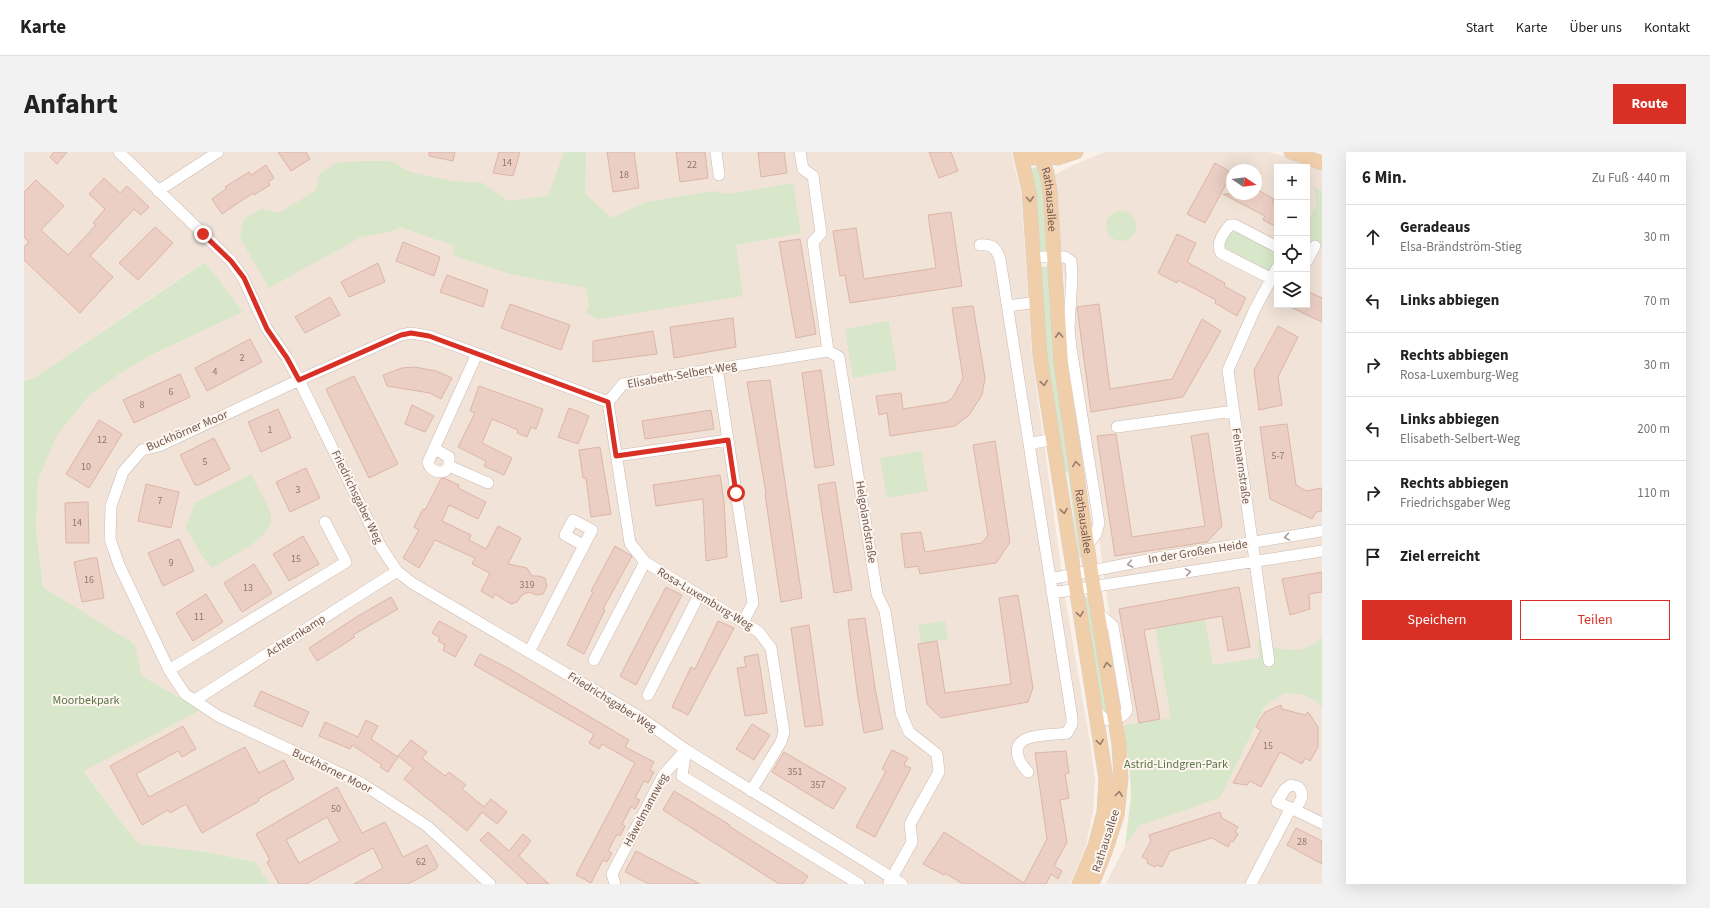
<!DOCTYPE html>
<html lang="de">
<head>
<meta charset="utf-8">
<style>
	:root { --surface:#fff; --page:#f2f2f2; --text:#222; --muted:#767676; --line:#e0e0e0; --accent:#d93025 }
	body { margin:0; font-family:"Source Sans 3",sans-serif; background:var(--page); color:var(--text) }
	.controls { position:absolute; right:12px; top:12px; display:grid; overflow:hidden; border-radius:0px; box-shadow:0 4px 16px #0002 }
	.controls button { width:36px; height:36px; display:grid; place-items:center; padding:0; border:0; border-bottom:1px solid var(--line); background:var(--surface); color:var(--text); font:20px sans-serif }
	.compass { position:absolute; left:1202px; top:12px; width:36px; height:36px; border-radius:50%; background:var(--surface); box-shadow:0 4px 16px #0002; rotate:103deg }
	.stop { position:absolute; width:12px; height:12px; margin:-9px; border:3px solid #d93025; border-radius:50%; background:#fff }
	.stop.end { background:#d93025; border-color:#fff; box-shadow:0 1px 4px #0008 }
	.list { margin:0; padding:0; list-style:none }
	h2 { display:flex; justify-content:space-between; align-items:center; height:52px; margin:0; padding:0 16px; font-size:17px }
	h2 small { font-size:13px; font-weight:400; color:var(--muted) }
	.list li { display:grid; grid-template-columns:26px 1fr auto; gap:12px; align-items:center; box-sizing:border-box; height:64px; padding:0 16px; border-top:1px solid var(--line) }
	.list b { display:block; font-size:15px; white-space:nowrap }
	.list p { margin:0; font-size:13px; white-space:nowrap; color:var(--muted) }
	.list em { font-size:13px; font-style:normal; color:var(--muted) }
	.actions { display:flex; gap:8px; padding:12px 16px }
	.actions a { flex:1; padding:9px 0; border:1px solid var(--accent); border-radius:0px; text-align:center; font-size:14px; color:var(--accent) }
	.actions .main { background:var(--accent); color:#fff }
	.icon { flex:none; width:22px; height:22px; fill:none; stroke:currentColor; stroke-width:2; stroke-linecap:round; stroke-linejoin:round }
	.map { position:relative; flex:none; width:1298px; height:732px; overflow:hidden; border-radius:0px }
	header { display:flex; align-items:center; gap:24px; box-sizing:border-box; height:56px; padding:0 20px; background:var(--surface); border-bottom:1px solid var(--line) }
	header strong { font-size:19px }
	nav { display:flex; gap:22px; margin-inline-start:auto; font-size:14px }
	.intro { display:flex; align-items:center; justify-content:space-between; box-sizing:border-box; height:96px; padding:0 24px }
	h1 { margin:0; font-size:28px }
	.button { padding:10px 18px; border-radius:0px; background:var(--accent); color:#fff; font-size:14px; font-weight:700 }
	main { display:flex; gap:24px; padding:0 24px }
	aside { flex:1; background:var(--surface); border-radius:0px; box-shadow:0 4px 16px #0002 }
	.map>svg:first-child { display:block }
	.residential { fill:#f1e3d8; fill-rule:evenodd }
	.green { fill:#d8e6c9 }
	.building { fill:#eccfc4; stroke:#dcb5a6; fill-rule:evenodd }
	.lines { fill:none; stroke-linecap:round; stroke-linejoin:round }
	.minor-casing { stroke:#cbb9b0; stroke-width:12 }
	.major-casing { stroke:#d7d0ce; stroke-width:15 }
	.minor { stroke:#fff; stroke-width:11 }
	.major { stroke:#f0ceaa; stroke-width:14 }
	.oneway { stroke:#977b6b }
	.oneway2 { stroke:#aa9b96 }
	.route { stroke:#d93025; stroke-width:5 }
	.labels { text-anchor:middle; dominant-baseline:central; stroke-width:4; stroke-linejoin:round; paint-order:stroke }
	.number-label { font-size:10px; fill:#90766d }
	.street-label { font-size:12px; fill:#715850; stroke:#fdf6ef }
	.park-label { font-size:12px; fill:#5b7549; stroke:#fdf6ef }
</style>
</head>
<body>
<header>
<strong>Karte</strong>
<nav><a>Start</a><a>Karte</a><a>Über uns</a><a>Kontakt</a></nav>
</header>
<div class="intro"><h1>Anfahrt</h1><a class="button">Route</a></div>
<main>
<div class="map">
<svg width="1298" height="732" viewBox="0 0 1298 732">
	<rect width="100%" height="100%" fill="#faf1e9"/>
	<path class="residential" d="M0,0h987l10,42 11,162 33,241 26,152 4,31 -2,31 -7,34 -16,39h-800l-15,-22 -48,-10 -68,-8 -25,-31 -30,-43 117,-60 -59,-34 -7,-32 -92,-57 -7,-59 2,-47 19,-46 33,-40 31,-22 30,-18 92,-43 -39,-50 -170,116 -10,3z
		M1081,0h163l27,7 27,11v467l-7,7 -12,6h-19l-13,-3 -14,-7 2,18 -46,7 -42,53 -47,7 -73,-548 20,-11zM1253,15h30v138h-30zM1208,18h24v24h-24z
		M1261,541l19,2 12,6 6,7v176h-216l19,-38 14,-20 81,-28 45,-92z"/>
	<path class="green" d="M540,0h22l-1,42 27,24 35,-16 66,-11 15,3 65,-11 8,50 -65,12 7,51 -145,23 -13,-6 4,-7 -3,-18 -76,-14 -58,-19 3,-9 -55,-19 -10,5 -29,5 -92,51 -29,-50 4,-19 17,-10 18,4 37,-23 3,-16 17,-11 27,-2h28l19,11 42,9 31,2 25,18 40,-5z
		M1011,15l4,2 4,6 7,77 -13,1 -7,-78 2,-6z
		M1290,36l8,3v53l-2,4 -10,-5 -3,6v-27l10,-18z
		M1082 74a15 15 0 1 1 30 0a15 15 0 1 1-30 0Z
		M1213,79l39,22c3,6 0,15 -7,19l-43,-22 -2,-7 6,-9z
		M181,110l38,50 -92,43 -30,18 -31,22 -33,40 -19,46 -2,47 7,59 92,57 7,32 59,34 -117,61 30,42 25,31 68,8 48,10 15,22h-246v-503l10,-3z
		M1027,114l34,291 -6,1 -11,-84 -5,-6 -16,-101 -7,-100z
		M865,169l8,49 -44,8 -8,-49z
		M897,299l7,40 -41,7 -7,-40z
		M227,322c5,11 18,31 20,42 4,21 -44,43 -59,52l-12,-15 -14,-26 9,-24z
		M1062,445l2,1 22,115 -3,2 -6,-9 -17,-108z
		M1181,468l8,45 46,-7 -2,-19c22,12 46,18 65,-2v71l-6,-7 -12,-6 -19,-2 -20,13 -45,92 -81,28 -14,20 6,-49 -1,-23 -6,-49 47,-7 -16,-91z
		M921,469l3,18 -27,4 -3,-18z"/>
	<path class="building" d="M30,0h13l-10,12 -7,-7z
		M254,0h28l4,7 -19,12z
		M405,0h26l-2,9 -24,-5z
		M475,0h21l-7,24 -20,-3z
		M583,0h27l5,36 -26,4z
		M652,0h29l3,26 -28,4z
		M734,0h26l3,21 -26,4z
		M905,0h22l7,19 -19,7z
		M1191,11l17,10 -27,50 -18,-9z
		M242,13l8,13 -6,4 2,3 -16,10 -1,-2 -31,21 -10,-15 14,-10 -1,-2 24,-15 2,3z
		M80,26l16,15 7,-7 22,21 -8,8 -7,-6 -44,47 23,21 -33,36 -56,-53v-13l5,-5 -5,-5v-45l12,-12 28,26 -23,24 27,25 28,-30 -3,-2 12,-14 -16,-15z
		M1232,37l18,10 -2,4 5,3v21l-14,-7 2,-4 -42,-22h33z
		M927,60l11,74 -112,17 -5,-28 -5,1 -7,-45 23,-3 8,51 72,-11 -8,-53z
		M131,75l18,16 -35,37 -19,-17z
		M1153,82l19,9 -9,19 38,21 -1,3 22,12 -9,18 -22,-13 1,-3 -38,-20 -1,3 -19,-10z
		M776,87l16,95 -20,4 -17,-96z
		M379,90l37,15 -6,19 -38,-15z
		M354,111l7,19 -36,15 -8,-15z
		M423,123l41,15 -5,17 -43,-15z
		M1283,139l15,7v24l-36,-17h21z
		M306,145l10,18 -35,18 -10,-16z
		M486,152l60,21 -9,25 -60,-22z
		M1075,152l11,85 62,-10 30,-60 19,12 -38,66 -92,15 -14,-105z
		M949,154l12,72 -3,17 -13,20 -14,11 -65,10 -3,-23 -8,2 -3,-19 25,-3 2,16 44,-7 6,-5 10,-19 -11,-70z
		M709,166l3,29 -62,11 -4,-31z
		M1254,174l20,11 -20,40 4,28 -23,5 -5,-40z
		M629,179l4,23 -64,8v-21z
		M226,187l12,23 -55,29 -12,-23z
		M391,215l21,4 16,7 -11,21 -11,-6 -43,-7 -4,-11 19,-7z
		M797,218l13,95 -19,3 -13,-95z
		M156,222l10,23 -56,26 -11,-23z
		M330,224l44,88 -29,14 -43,-89z
		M746,228l32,218 -21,4 -16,-108 1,-1 -19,-111z
		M455,234l64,23 -7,20 -5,-2 -4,10 -10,-4 1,-3 -26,-11 -10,24 30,15 -8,17 -20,-9 2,-5 -28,-14 17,-34 -5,-2z
		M388,253l22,11 -9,16 -20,-8z
		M545,256l20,8 -11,28 -20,-7z
		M254,257l13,29 -30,14 -13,-30z
		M687,258l3,19 -69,10 -3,-18z
		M75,268l23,14 -33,54 -23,-14z
		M1263,272l9,61 10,6 16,-3v23l-6,1 -4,7 -42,-20 -10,-72z
		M1184,281l14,93 -15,16 -92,14 -18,-120 19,-2 16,103 73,-11 -14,-90z
		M190,286l16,31 -31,16h-4l-15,-30z
		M971,289l15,101 -14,21 -76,11 -2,-8 -13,2 -4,-34 20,-2 4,20 57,-9 6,-8 -15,-90z
		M576,295l11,67 -20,3 -5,-39h-3l-4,-28z
		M282,316l14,30 -30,14 -14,-30z
		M696,323l4,27 3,55 -21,4 -3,-62 -47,7 -3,-21z
		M420,326l15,7 -1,3 28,14 -8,17 -29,-14 -7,16 29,14 -2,5 17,9 12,-23 23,12 -13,26 19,4 5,8h7l6,2 2,8 -4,8 -7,1 -7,-3 -7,3 -5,7 -6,2 -16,-10 -2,4 -12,-7 9,-18 -18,-9 3,-6 -40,-18 -16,28 -16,-10 16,-28 -5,-3 9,-18 2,1 16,-31z
		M811,330l17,108 -18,3 -16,-108z
		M122,332l33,8 -8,36 -33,-7z
		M64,350l1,41h-23l-1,-40z
		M279,384l16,28 -30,17 -16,-27z
		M155,387l15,32 -31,15 -15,-33z
		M591,394l17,10 -29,53 2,1 -21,44 -17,-9 26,-53 -2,-1z
		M68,406h5l7,40 -22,4 -8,-40z
		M230,412l18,29 -30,19 -18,-29z
		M1298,420v20l-13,2 1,15 -20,6 -8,-36z
		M642,435l16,8 -46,90 -16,-9z
		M1215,435l11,60 -22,4 -6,-35 -78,14 16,89 -21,4 -20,-114z
		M182,442l17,28 -30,19 -17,-28z
		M994,443l15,93 -5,14 -87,16 -14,-14 -9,-60 19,-3 8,52 66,-9 -12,-86z
		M367,445l7,12 -45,26 2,2 -38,24 -8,-13 49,-32z
		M841,466l10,70 8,41 -19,4 -7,-42 -9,-71z
		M415,469l28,15 -12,21 -12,-7 2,-5 -7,-4 2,-3 -8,-5z
		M694,469l16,7 -46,87 -16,-8 19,-40 4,2z
		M785,473l14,100 -18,2 -14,-99z
		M456,502l28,14 121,72 -4,7 29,15 -4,8 4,2 -6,11 -4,-2 -9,17 5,2 -5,9 -4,-2 -9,17 3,2 -5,10 -3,-2 -9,17 4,2 -5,9 -4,-2 -12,23 -15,-8 59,-112 -33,-19 -3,5 -10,-6 5,-9 -120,-69z
		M734,502l9,59 -22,3 -8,-48 9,-1 -2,-10z
		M237,539l48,21 -7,15 -48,-21z
		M1257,553l1,4 23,6 3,-3 10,15v20l-8,14 -5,-3 -3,6 -22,-12 -19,35 -11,-6 -3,4 -14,-2 28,-53 -5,-3 3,-6 6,-9z
		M342,568l12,6 -7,13 27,18 -10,15 -8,-5 2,-2 -30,-20 -2,4 -31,-13 6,-14 33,15z
		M728,572l18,11 -16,25 -18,-11z
		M159,574l13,23 -14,8 -4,-6 -42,23 13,23 96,-50 14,26 25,-13 10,19 -36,20 1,2 -57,32 -16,-29 -16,9 -2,-3 -26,15 -32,-59z
		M387,588l16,12 -5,6 23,18 4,-4 17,13 -4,4 22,18 7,-8 16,13 -10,12 -15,-12 -15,19 -63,-52 9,-11 -15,-12z
		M868,598l16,8 -4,7 7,3 -36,69 -19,-10 30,-56 -4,-2z
		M1042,599l3,22 -4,1 4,24 -9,2 7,42 -13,24 8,5 -4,8 -7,-5 -5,10h-83l-18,-11 -1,2 -21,-11 21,-32 80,51 23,-44 -12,-86z
		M760,600l62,36 -13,21 -61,-37z
		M313,635l25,46 23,-11 18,35 24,-12 11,21 -2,3 -28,15h-54l29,-16 -10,-20 -67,36h-27l-12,-22 3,-2 -14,-26zM303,665l13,24 -41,22 -13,-23z
		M650,639l56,34 -1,1 14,9 65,41 -5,8h-24l-116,-74z
		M1196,660l2,6 16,9 -3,5 3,2 -5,8 -2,-1 -3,6 -16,-9 -42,13 -8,16 -5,-2 -2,2 -8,-4 1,-3 -6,-3 9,-16 -2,-6z
		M1272,676l26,13v23l-35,-19z
		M464,680l21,19 14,-17 8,7 -12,15 30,28h-21l-48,-44z
		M612,699l64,33h-51l-24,-12z"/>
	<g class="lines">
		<defs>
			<path id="minor" d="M95,0l112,109 12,17 24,51 20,29 12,22 82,167 16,24 15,12 226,133 48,34 216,134
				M692,0l3,23
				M776,0l3,17 10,7 8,57 -8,9 15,109 11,6 38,237 8,17 16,102 8,19 28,22 2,18 -29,52 2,18 -23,41
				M134,39l60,-39
				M956,93c12,-1 16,3 20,14l72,459v6l-5,9c-13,2 -29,1 -41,6 -16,7 -7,24 2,33
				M1010,105h31l6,4 1,15 -3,52 2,20 28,175 -3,11 -9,12
				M1283,109l8,-15
				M1248,127l-51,-26c-6,-9 3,-21 9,-28h5l42,22
				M984,154l29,-4
				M693,216l36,235 -10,19
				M584,250l22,141 15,19 114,70 12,16 13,84 -3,10 -30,49
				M1093,275l117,-16
				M1005,292l24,-5
				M411,297l14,8v9l39,17
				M592,304l112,-16
				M425,314l-4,5c-7,2 -15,0 -17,-9l49,-108
				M1026,427l113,-22 159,-26
				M1028,441l270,-42
				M505,500l63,-122 -19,-10 -8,15 18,10
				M570,508l51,-98
				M1245,509l-41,-291 27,-61 22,-41
				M145,518l177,-108 -21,-40
				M624,543l51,-100
				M171,548l202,-129
				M1071,558c3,3 6,7 10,9 7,3 19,-2 22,-9l-14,-84 -14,-12
				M662,598l-4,26 177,108
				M1267,633l7,2c8,8 2,15 -3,23l-18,-8 8,-13z
				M1271,658l27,13
				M466,732l-63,-58 -66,-43 -143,-67 -33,-22 -16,-24 -50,-105 -9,-26 1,-33 12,-34 19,-22 17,-4 140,-66 102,-45 10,-2 18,3 179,66 15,-18 205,-33
				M591,732l-3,-10 52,-100 22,-24
				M1227,732l40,-76"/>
			<g id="major">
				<path d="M996,0l9,39 11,165 66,423 -2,33 -9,34 -16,38"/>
				<path id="s1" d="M1015,0l8,21 3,18 11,173 30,208 28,172 2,34 -4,37 -12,37 -13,32"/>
				<path d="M1267,0l31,11"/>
				<path d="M1009,6l7,-3 18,3 18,-6"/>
			</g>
		</defs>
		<use href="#minor" class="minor-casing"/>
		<use href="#major" class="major-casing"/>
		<use href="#minor" class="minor"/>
		<use href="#major" class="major"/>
	</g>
	<defs><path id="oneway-chevron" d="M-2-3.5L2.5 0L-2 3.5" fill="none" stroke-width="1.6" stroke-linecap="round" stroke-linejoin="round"/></defs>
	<g class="oneway">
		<use href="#oneway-chevron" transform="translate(1006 47) rotate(86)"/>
		<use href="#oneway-chevron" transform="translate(1035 183) rotate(-93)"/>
		<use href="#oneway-chevron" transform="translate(1020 231) rotate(81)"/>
		<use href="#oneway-chevron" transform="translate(1052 312) rotate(-98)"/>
		<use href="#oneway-chevron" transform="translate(1040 359) rotate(81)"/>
		<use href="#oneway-chevron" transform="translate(1056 462) rotate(81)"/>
		<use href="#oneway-chevron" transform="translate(1083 513) rotate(-99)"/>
		<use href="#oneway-chevron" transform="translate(1076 590) rotate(81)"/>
		<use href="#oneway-chevron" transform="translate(1095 642) rotate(-83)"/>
	</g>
	<g class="oneway2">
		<use href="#oneway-chevron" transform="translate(1263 385) rotate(170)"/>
		<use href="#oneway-chevron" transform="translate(1106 412) rotate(169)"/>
		<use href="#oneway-chevron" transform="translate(1164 420) rotate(-9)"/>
	</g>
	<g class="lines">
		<path class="route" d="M179,82l28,27 13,17 23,51 20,29 12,22 102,-45 10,-2 18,3 179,66 8,54 112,-16 8,53"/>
	</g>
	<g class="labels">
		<g class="number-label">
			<text x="483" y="11">14</text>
			<text x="668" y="13">22</text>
			<text x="600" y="23">18</text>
			<text x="218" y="206">2</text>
			<text x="191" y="220">4</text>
			<text x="147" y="240">6</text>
			<text x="118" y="253">8</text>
			<text x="246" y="278">1</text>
			<text x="78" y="288">12</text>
			<text x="1254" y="304">5-7</text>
			<text x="181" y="310">5</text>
			<text x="62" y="315">10</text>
			<text x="274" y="338">3</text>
			<text x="136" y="349">7</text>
			<text x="53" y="371">14</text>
			<text x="272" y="407">15</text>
			<text x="147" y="411">9</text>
			<text x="65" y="428">16</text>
			<text x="503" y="433">319</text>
			<text x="224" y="436">13</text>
			<text x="175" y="465">11</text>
			<text x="1244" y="594">15</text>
			<text x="771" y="620">351</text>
			<text x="794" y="633">357</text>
			<text x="312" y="657">50</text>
			<text x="1278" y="690">28</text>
			<text x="397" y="710">62</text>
		</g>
		<g class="street-label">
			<text stroke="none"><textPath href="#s1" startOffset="49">Rathausallee</textPath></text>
			<text transform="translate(658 223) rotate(-10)">Elisabeth-Selbert-Weg</text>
			<text transform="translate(163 279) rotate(-23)">Buckhörner Moor</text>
			<text transform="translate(1217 314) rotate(82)">Fehmarnstraße</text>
			<text transform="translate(333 345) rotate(64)">Friedrichsgaber Weg</text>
			<text transform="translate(842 370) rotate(81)">Helgolandstraße</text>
			<text stroke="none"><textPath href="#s1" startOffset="373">Rathausallee</textPath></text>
			<text transform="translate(1174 400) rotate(-9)">In der Großen Heide</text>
			<text transform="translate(681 447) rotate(31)">Rosa-Luxemburg-Weg</text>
			<text transform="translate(272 484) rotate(-33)">Achternkamp</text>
			<text transform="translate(588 550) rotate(32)">Friedrichsgaber Weg</text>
			<text transform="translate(308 619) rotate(26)">Buckhörner Moor</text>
			<text transform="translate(622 658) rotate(-62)">Häwelmannweg</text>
			<text transform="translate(1082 689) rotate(-72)">Rathausallee</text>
		</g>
		<g class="park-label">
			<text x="62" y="548">Moorbekpark</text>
			<text x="1152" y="612">Astrid-Lindgren-Park</text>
		</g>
	</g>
</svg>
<div class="controls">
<button>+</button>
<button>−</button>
<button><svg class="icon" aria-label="locate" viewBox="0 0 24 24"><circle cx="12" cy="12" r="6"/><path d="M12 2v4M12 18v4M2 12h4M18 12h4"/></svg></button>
<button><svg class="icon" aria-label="layers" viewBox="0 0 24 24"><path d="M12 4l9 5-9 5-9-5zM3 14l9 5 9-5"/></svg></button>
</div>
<svg class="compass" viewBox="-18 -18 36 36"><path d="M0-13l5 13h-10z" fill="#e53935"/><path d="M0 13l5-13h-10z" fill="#767676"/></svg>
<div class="stop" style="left:712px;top:341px"></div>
<div class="stop end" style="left:179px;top:82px"></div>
</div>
<aside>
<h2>6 Min.<small>Zu Fuß · 440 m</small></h2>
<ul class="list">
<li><svg class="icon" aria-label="ahead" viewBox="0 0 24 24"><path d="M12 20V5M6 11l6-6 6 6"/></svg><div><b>Geradeaus</b><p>Elsa-Brändström-Stieg</p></div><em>30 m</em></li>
<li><svg class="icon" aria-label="left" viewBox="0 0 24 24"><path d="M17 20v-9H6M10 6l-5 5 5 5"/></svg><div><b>Links abbiegen</b></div><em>70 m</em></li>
<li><svg class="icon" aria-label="right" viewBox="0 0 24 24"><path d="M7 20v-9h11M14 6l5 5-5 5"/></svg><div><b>Rechts abbiegen</b><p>Rosa-Luxemburg-Weg</p></div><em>30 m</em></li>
<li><svg class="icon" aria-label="left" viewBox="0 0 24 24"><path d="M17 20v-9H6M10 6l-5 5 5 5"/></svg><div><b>Links abbiegen</b><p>Elisabeth-Selbert-Weg</p></div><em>200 m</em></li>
<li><svg class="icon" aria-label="right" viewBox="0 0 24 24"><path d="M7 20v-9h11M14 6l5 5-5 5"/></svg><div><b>Rechts abbiegen</b><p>Friedrichsgaber Weg</p></div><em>110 m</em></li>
<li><svg class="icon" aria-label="arrive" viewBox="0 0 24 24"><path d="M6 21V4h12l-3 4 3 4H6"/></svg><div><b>Ziel erreicht</b></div></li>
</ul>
<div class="actions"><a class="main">Speichern</a><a>Teilen</a></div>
</aside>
</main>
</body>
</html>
